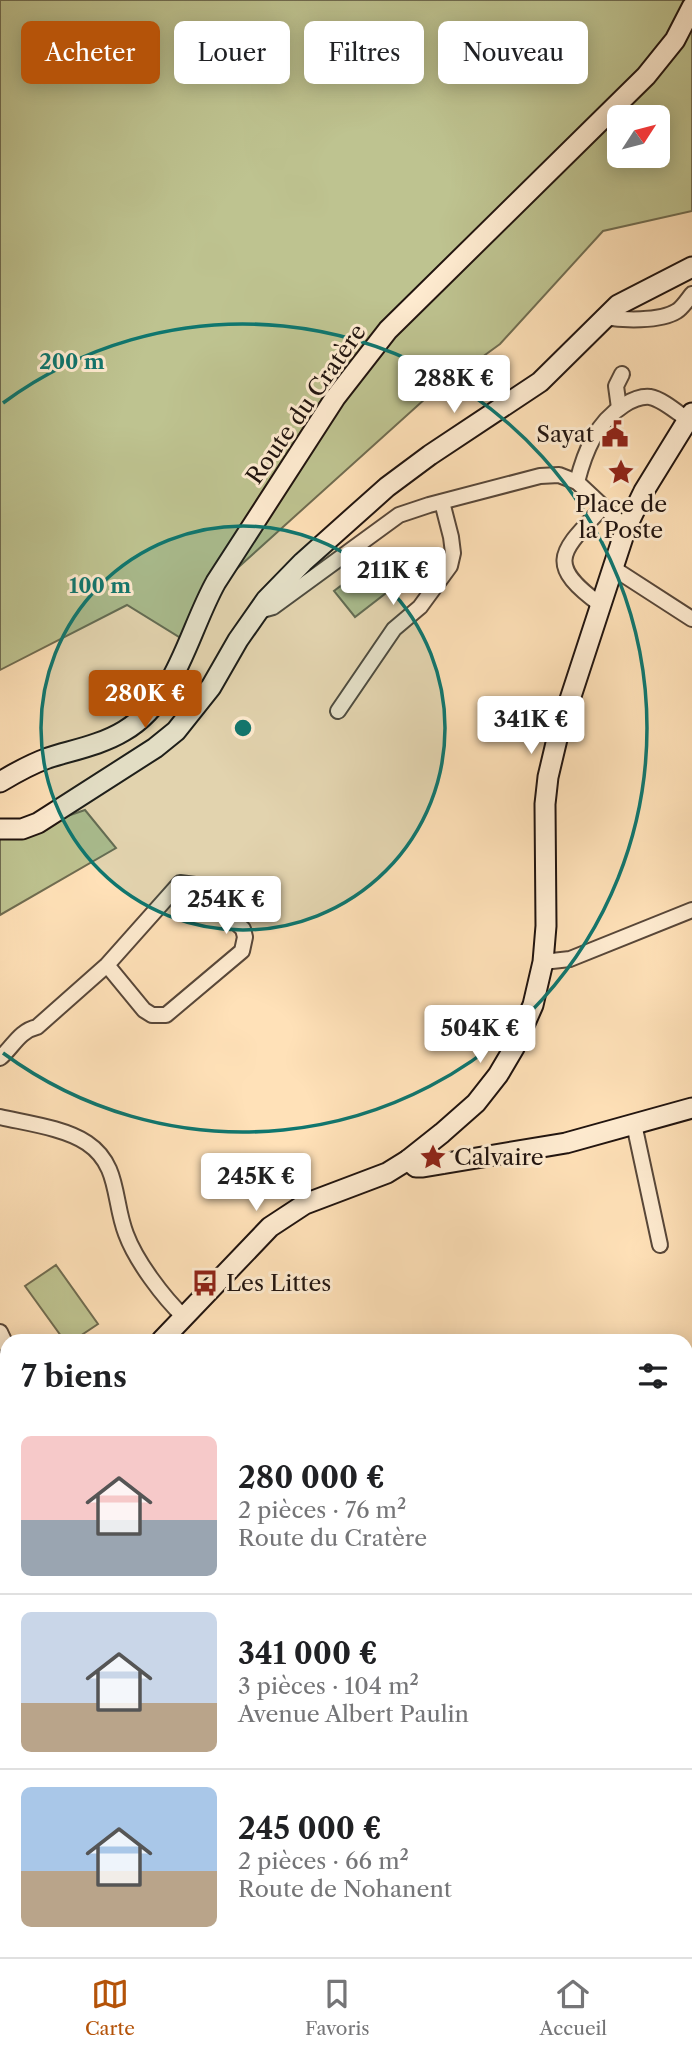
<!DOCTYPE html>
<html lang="fr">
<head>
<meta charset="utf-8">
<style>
	:root { --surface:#fff; --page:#f2f2f2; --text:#202124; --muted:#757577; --line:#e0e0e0; --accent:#b45309 }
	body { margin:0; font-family:"Libre Caslon Text",serif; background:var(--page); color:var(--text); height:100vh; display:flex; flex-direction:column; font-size:26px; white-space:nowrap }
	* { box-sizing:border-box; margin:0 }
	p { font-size:23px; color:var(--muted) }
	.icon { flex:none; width:38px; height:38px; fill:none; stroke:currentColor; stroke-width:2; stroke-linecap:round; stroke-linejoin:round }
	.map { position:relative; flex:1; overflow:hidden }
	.drawer { position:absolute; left:0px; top:1334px; width:693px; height:625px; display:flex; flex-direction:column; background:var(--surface); border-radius:21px 21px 0 0; box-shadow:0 4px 18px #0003 }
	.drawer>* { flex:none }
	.hud { position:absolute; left:21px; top:21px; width:651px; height:63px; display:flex; gap:14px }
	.needle { width:46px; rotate:54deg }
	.tools { position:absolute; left:607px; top:105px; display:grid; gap:14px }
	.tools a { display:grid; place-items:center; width:63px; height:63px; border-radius:10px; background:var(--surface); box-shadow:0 4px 18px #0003; font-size:35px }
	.price { position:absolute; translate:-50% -60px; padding:0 16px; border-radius:7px; background:#fff; color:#222; font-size:23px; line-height:46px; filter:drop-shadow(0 2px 4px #0008) }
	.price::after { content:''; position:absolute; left:50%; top:42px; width:21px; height:16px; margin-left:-10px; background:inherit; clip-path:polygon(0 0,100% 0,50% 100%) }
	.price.on { background:var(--accent); color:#fff }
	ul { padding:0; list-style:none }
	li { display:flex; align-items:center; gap:21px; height:175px; padding:0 21px }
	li+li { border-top:2px solid var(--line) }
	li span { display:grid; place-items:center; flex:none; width:196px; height:140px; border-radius:10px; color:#555 }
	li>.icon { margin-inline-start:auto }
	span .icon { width:84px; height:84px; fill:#fffc; stroke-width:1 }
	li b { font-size:30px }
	h2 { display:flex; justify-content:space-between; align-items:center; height:84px; padding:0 21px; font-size:30px }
	.pill { padding:0 24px; border-radius:10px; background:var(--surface); box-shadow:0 4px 18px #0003; font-size:24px; line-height:63px }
	.pill.on { background:var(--accent); color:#fff }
	.dock { display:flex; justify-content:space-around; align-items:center; height:98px; border-top:2px solid var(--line); background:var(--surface); font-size:19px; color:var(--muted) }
	.dock a { display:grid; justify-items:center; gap:4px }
	.dock .on { color:var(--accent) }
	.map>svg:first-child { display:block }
	.green { fill:#bec390; stroke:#706c50; stroke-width:2; fill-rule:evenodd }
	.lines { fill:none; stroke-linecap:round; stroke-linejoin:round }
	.stream { stroke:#6e7a6b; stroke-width:4.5 }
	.street-casing { stroke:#584739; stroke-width:18 }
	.secondary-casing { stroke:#21140f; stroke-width:23 }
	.street { stroke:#ffecd1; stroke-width:14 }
	.secondary { stroke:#ffecd1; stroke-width:19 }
	.ring { fill:none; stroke:#0f766e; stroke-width:3.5 }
	.labels { text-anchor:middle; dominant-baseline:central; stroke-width:6; stroke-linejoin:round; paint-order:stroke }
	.street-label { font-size:23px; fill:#21140f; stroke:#ffecd1 }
	.poi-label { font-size:23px; fill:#21140f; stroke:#ffecd1; text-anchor:start }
	.centre { fill:#0f766e; stroke:#ffecd1; stroke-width:3.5 }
	.ring-label { font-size:21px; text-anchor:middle; font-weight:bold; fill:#0f766e; stroke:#ffecd1; stroke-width:6; stroke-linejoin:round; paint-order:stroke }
</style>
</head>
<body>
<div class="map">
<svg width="692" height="1957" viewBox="0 0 692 1957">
	<rect width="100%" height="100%" fill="#ffe1b8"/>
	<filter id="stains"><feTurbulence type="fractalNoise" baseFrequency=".00286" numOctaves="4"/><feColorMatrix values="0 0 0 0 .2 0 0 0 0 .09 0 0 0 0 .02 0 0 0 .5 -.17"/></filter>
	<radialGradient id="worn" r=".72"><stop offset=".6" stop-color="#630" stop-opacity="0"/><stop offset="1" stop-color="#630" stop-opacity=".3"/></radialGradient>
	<!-- green -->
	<g class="green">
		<path d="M0 0H692V211L603 231 500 344 426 398 212 591 184 640 127 605 0 670ZM620 117H658V156H620Z"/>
		<path d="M388 550 408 576 355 617 334 591Z"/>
		<path d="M85 810 116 848 0 915V839Z"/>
		<path d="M56 1265 98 1324 74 1340H64L25 1286Z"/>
	</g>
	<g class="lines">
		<!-- stream -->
		<g class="stream">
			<path d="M686 1431 692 1427"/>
			<path d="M686 1750V1767"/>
			<path d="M529 1957 534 1951"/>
		</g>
		<!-- street casing -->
		<g class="street-casing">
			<g id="street">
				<path d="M603 317C622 320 660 322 677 311 682 308 688 299 692 294"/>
				<path d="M619 408 616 386 622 374"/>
				<path d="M577 482C585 451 596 423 624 405 632 400 641 396 650 397 662 399 678 413 688 420"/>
				<path d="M613 568 692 619"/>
				<path d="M601 605C543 563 562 551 603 507"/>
				<path d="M259 611 273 607 399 515 429 505 540 476 559 475 577 482 626 528"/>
				<path d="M338 711 394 629 420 607 450 566 453 553 451 537 442 502"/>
				<path d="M543 962 570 959 692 910"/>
				<path d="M0 1058C13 1047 19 1031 37 1027L107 965 180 883 195 885 243 929 245 937 242 951 166 1015H152L144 1010 107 965"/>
				<path d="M0 1117C26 1123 65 1128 87 1143 120 1165 113 1201 126 1234 136 1261 163 1297 184 1317"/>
				<path d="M634 1124 660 1245"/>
				<path d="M0 1332 7 1347"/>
				<path d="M0 1365 7 1364"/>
			</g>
		</g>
		<!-- secondary casing -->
		<g class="secondary-casing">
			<g id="secondary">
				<path d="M0 782C15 773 31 764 48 758 73 750 101 745 124 731 177 700 188 632 216 582L335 398 388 330 646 76 675 40 692 7"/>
				<path d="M0 829H22L38 823 155 748 176 731 211 687 238 640 266 600 303 562 387 487 430 455 540 382 618 305 692 267"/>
				<path d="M408 1160 416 1167H423L566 1143 692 1108"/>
				<path d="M162 1340 270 1227 305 1204 387 1173 408 1160 442 1133 476 1103 498 1075 514 1048 533 1005 543 962 546 926 545 804 548 777 557 739 626 528 644 491 692 413"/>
				<path d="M0 1596 7 1587"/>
			</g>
		</g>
		<!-- street -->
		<use href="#street" class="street"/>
		<!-- secondary -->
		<use href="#secondary" class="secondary"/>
	</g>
	<!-- distance rings -->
	<circle cx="243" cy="728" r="202" fill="#0f766e" fill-opacity=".12"/>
	<g class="ring">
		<circle cx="243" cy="728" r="202"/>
		<path d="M3 403A404 404 0 1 1 3 1053"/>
	</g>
	<!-- icons -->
	<defs>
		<g id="civic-bare" transform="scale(2.1)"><path d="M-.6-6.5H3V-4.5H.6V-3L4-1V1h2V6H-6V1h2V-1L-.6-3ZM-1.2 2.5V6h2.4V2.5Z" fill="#8f2418" stroke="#ffecd1" stroke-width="2.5" paint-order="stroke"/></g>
		<g id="sight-bare" transform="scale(2.1)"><path d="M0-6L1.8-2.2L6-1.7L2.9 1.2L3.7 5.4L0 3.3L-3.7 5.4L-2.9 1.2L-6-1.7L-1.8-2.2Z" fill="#8f2418" stroke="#ffecd1" stroke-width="2.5" paint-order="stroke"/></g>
		<g id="bus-bare" transform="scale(2.1)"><path d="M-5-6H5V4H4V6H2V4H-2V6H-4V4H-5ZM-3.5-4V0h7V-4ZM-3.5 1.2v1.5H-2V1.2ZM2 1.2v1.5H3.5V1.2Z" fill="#8f2418" stroke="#ffecd1" stroke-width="2.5" paint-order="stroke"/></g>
	</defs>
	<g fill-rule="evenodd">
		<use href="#civic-bare" x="615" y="434"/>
		<use href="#sight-bare" x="621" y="472"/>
		<use href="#sight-bare" x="433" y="1157"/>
		<use href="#bus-bare" x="205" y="1283"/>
	</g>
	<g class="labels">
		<!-- street labels -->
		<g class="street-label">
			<text transform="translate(306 404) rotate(-55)">Route du Cratère</text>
		</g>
		<!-- poi labels -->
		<g class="poi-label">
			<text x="594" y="434" text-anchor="end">Sayat</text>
			<text x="621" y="504" text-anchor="middle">Place de<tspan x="621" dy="26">la Poste</tspan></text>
			<text x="454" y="1157">Calvaire</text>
			<text x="226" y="1283">Les Littes</text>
		</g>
	</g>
	<circle cx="243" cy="728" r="10" class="centre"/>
	<g class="ring-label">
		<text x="72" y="369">200 m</text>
		<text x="100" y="593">100 m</text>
	</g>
	<rect width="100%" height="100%" filter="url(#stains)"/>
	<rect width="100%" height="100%" fill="url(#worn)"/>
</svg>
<div class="tools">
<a><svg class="needle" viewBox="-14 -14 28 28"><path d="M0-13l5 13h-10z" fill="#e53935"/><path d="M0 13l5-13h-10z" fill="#757577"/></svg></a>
</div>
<b class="price" style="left:454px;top:415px">288K €</b>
<b class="price" style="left:393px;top:607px">211K €</b>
<b class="price on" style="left:145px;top:730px">280K €</b>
<b class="price" style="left:531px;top:756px">341K €</b>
<b class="price" style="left:226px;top:936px">254K €</b>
<b class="price" style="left:480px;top:1065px">504K €</b>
<b class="price" style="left:256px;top:1213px">245K €</b>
<div class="hud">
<a class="pill on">Acheter</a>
<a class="pill">Louer</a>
<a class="pill">Filtres</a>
<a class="pill">Nouveau</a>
</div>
<section class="drawer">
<h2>7 biens<svg class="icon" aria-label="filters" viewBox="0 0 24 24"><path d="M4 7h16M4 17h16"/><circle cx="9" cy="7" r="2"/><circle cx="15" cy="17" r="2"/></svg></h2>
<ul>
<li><span style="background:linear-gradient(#f6c9c9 60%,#9aa5b1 0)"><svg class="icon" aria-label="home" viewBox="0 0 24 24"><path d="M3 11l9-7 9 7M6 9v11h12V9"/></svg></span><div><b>280 000 €</b><p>2 pièces · 76 m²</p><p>Route du Cratère</p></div></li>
<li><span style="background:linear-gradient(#c9d6e8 65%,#b9a48a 0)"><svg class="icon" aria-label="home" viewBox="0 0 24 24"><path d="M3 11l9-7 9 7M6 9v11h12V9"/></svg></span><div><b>341 000 €</b><p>3 pièces · 104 m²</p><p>Avenue Albert Paulin</p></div></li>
<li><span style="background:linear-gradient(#a9c7e8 60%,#b9a48a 0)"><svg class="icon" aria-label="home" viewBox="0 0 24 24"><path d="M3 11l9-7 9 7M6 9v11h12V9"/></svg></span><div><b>245 000 €</b><p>2 pièces · 66 m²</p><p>Route de Nohanent</p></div></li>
</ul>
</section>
</div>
<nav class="dock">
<a class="on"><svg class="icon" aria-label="map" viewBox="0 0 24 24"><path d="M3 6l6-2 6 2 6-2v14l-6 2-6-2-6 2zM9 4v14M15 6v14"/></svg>Carte</a>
<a><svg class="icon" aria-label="saved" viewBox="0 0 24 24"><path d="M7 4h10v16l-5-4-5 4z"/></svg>Favoris</a>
<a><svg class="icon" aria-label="home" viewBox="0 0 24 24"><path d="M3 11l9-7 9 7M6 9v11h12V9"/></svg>Accueil</a>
</nav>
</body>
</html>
